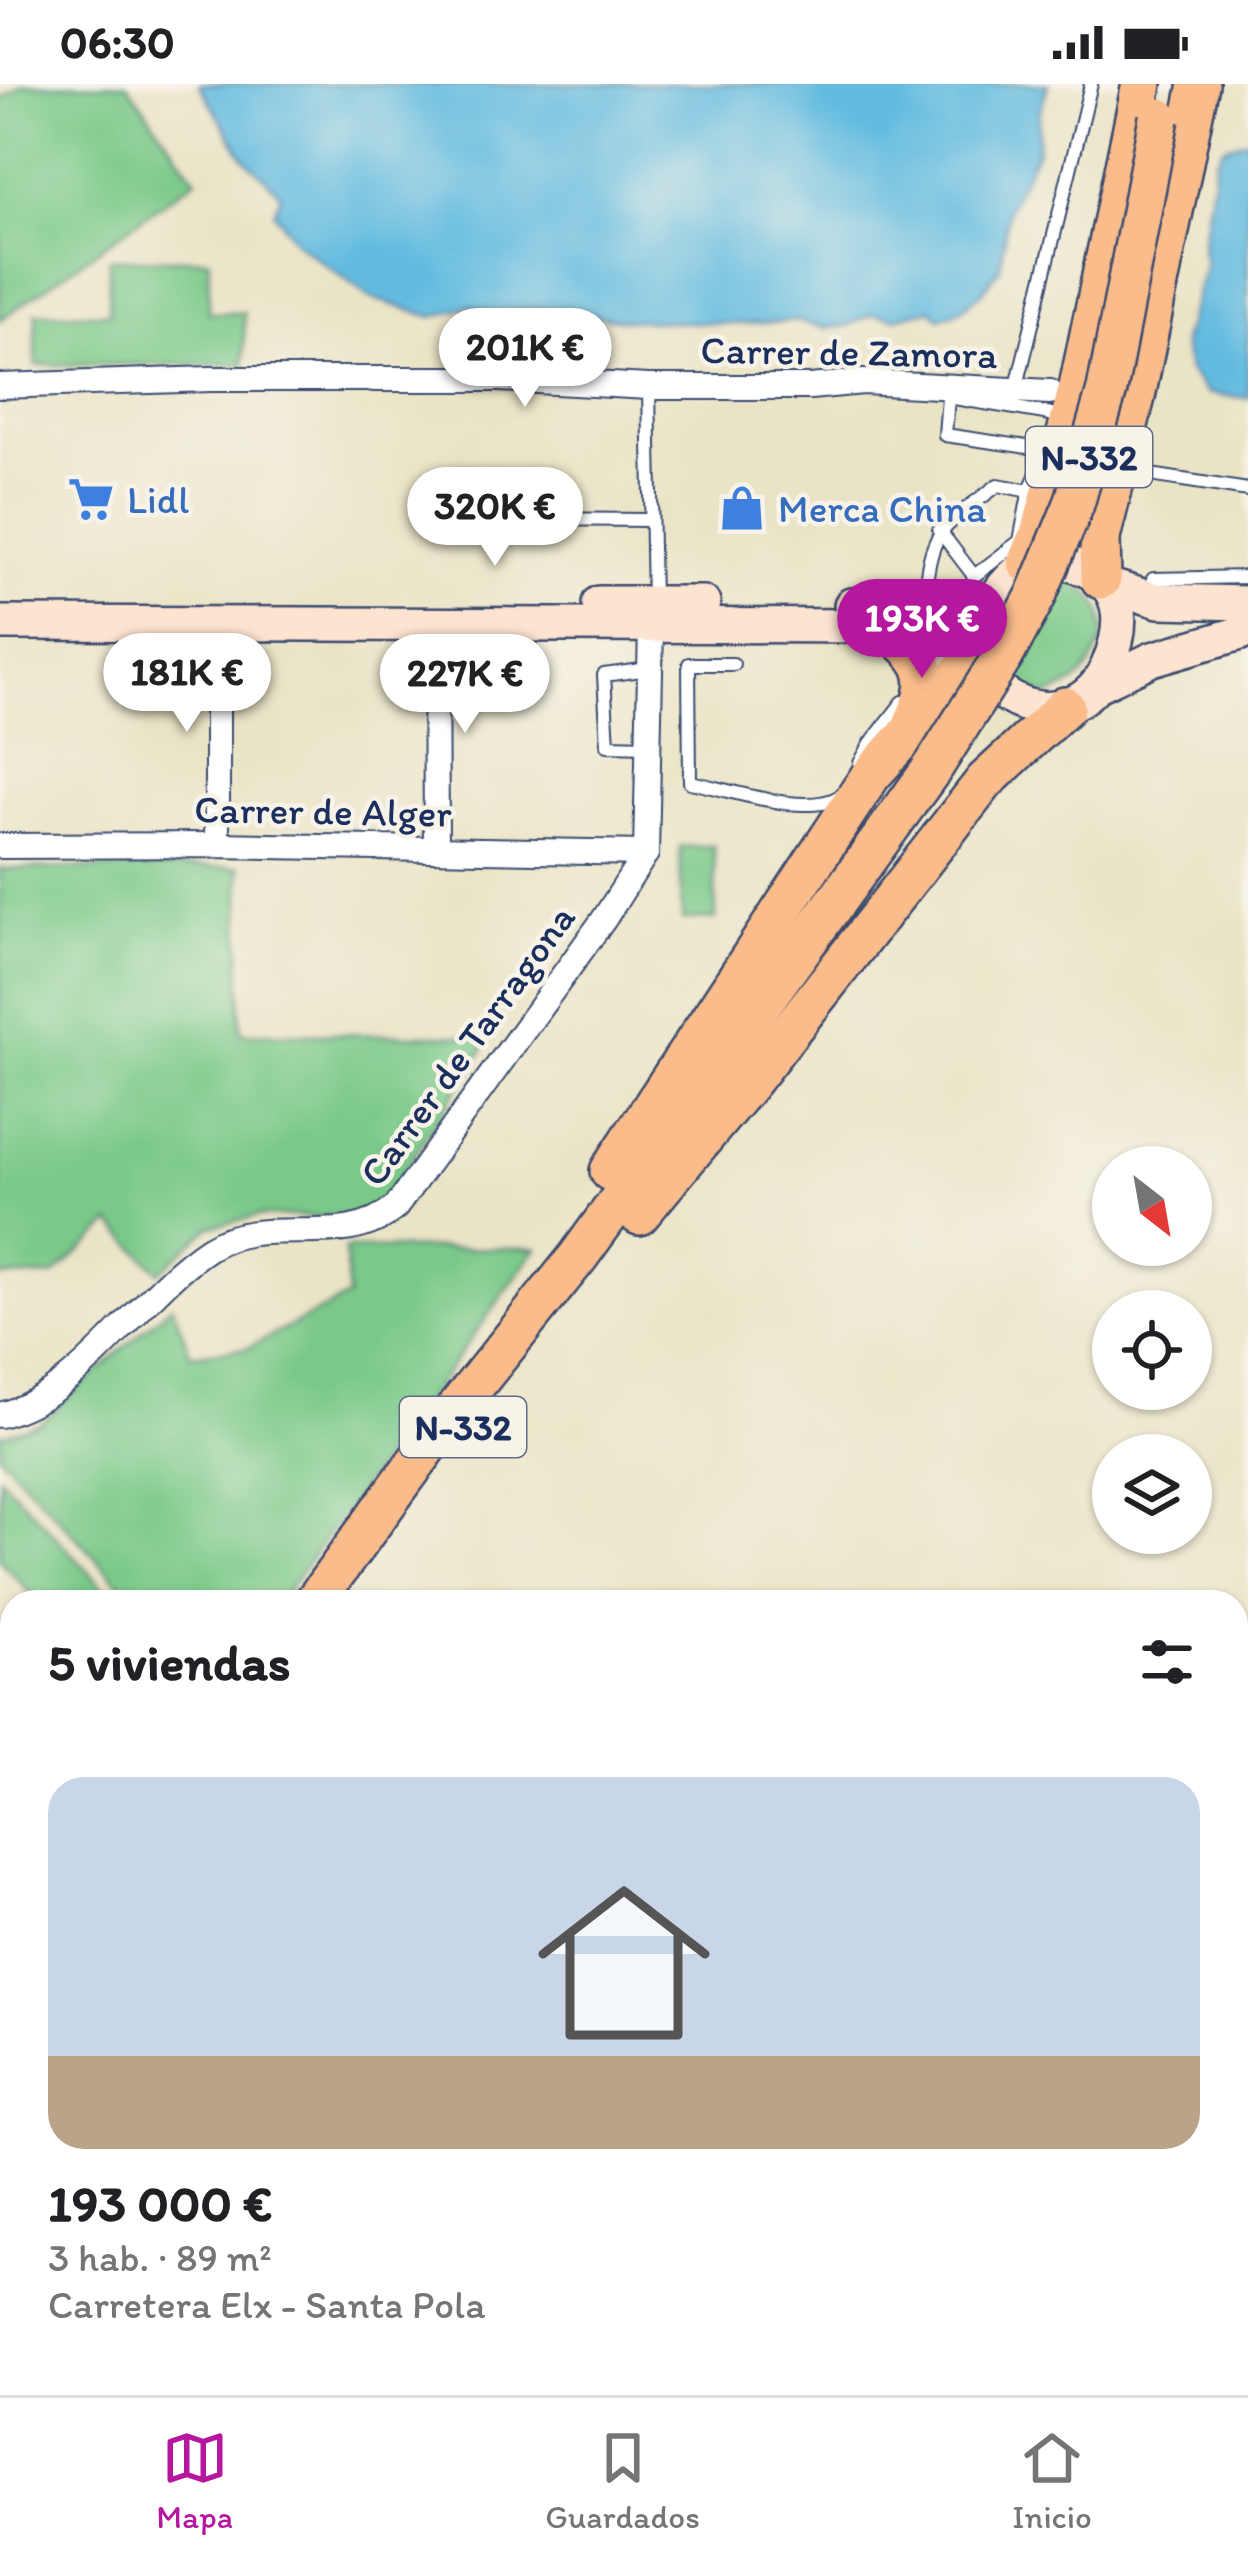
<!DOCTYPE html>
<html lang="es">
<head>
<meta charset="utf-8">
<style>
	:root { --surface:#fff; --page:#f6f6f6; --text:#202124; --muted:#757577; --line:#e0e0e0; --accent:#b5179e }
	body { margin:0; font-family:Itim,sans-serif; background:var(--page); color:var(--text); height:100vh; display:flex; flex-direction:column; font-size:45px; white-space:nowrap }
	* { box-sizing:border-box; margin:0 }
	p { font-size:39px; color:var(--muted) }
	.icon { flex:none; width:66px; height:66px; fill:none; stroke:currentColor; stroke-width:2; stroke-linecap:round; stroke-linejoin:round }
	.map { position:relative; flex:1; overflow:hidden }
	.panel { position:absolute; left:0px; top:1506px; width:1248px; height:807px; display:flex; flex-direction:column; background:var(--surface); border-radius:36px 36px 0 0; box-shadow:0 3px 9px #0004 }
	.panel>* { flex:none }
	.needle { width:78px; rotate:149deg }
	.tools { position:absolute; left:1092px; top:1062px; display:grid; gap:24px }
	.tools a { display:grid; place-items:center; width:120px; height:120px; border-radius:50%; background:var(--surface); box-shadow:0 3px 9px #0004; font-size:60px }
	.price { position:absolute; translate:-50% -102px; padding:0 27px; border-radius:42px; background:#fff; color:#222; font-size:39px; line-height:78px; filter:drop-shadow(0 3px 6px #0008) }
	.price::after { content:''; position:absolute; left:50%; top:72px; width:36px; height:27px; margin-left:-18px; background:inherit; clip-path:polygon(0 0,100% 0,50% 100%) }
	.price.current { background:var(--accent); color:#fff }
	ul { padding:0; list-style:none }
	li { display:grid; align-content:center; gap:24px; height:636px; padding:0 48px }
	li+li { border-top:3px solid var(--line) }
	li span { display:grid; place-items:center; height:372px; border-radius:36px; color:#555 }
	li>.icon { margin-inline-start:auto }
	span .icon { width:216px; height:216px; fill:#fffc; stroke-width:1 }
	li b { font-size:51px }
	h2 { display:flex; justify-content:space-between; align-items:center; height:144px; padding:0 48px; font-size:51px }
	.status { display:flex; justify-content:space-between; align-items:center; height:84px; padding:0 60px; background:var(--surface); direction:ltr }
	.status svg { height:33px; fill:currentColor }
	.tabs { display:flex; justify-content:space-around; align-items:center; height:168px; border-top:3px solid var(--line); background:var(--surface); font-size:33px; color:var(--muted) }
	.tabs a { display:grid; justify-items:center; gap:6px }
	.tabs .current { color:var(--accent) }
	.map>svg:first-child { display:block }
	.green { fill:#7ac989; stroke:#4a7c74; stroke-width:3 }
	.water { fill:#63bce0; stroke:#3f769f; stroke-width:3 }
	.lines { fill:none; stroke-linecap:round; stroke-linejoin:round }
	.service-casing { stroke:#3a4a6e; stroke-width:16 }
	.minor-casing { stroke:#3a4a6e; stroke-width:28 }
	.secondary-casing { stroke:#3a4a6e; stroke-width:38 }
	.trunk-casing { stroke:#3a4a6e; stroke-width:44 }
	.service { stroke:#fff; stroke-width:12 }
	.minor { stroke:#fff; stroke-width:24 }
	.secondary { stroke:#fde4d1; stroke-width:33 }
	.trunk { stroke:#fabc8b; stroke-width:39 }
	.trunk-bridge-casing { stroke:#3a4a6e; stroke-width:44; stroke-linecap:butt }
	.trunk-bridge { stroke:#fabc8b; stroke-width:39 }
	.labels { text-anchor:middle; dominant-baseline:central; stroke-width:9; stroke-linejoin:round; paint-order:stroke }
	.shield { fill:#f7f3e8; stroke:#5d6a87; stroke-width:3 }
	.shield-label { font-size:36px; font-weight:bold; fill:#1b2f5e }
	.street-label { font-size:39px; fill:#1b2f5e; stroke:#f7f3e8 }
	.shop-label { font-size:39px; fill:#366cbe; stroke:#f7f3e8; text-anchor:start }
</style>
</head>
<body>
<div class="status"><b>06:30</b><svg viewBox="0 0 49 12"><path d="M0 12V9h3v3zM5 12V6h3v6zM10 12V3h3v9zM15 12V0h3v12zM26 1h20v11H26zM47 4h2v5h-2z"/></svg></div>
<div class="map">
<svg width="1248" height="2311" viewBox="0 0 1248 2311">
	<rect width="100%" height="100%" fill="#f7f3e8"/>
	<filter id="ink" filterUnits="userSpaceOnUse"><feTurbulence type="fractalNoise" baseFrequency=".00833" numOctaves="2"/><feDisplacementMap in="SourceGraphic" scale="24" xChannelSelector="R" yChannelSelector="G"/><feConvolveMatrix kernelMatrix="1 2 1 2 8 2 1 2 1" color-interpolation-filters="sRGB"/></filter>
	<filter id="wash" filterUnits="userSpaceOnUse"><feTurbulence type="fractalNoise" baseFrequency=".004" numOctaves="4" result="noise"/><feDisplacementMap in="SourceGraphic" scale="48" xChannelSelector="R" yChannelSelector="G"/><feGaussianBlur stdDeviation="2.7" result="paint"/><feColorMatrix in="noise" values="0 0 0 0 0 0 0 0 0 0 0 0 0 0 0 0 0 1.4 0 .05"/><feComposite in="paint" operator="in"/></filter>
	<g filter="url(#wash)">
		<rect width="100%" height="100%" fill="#eae4c6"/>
		<!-- green -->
		<g class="green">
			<path d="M23 0H127L196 95 0 236V17Z"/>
			<path d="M109 175H209V229H244V280L36 281V229H109Z"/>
			<path d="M1062 495C1112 511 1115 555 1081 593 1073 602 1059 607 1048 612L1016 601 995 561Z"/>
			<path d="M714 762 716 835 682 836 680 763Z"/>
			<path d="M240 783 241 949 492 952 389 1110 370 1128 327 1133 260 1132 211 1142 159 1188 112 1139 53 1192 0 1193V785Z"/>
			<path d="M537 1164 279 1518H137L0 1371V1351L40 1339 172 1221 191 1271 247 1264 348 1213 345 1165Z"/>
			<path d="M0 1393 117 1518H38L0 1476Z"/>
		</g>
		<!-- water -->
		<g class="water">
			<path d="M199 0H1048L1039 30 1037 66 1008 124 1000 184 982 209 960 226 940 234 931 225 895 234 874 230 846 242 825 244 797 237 745 240 626 236 531 225 502 234 471 222 433 233 371 214 298 160 274 128 281 110 244 73Z"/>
			<path d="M1248 55V314L1207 309 1188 286 1182 258 1205 181 1202 162 1216 75 1224 63Z"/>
		</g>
	</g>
	<g filter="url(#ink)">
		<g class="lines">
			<!-- service casing -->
			<g class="service-casing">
				<g id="service">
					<path d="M649 304 653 517"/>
					<path d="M1016 306 1091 0"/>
					<path d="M1048 366 945 351 948 313 1051 330 1057 335 1055 343"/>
					<path d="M1124 387 1248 406"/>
					<path d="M524 435 650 436"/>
					<path d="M939 446 974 492 1020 457 1030 405 1042 379"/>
					<path d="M1153 495 1248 493"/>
					<path d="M925 514C929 443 945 442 998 401L1036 408"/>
					<path d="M733 580H689L690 698C727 705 809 734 840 712"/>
					<path d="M648 662 608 661 604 591 649 585"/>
					<path d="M860 679 871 659 903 618"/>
					<path d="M0 2278 12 2293"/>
					<path d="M19 2301 27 2311"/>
					<path d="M144 2301V2311"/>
				</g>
			</g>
			<!-- minor casing -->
			<g class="minor-casing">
				<g id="minor">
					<path d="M0 302 211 295H499L649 303H810L863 298 1050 308"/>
					<path d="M435 539 436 765"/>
					<path d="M217 540V761"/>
					<path d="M0 762 217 761 646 769"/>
					<path d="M646 769 651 542"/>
					<path d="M0 1331C84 1310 138 1210 209 1164 267 1128 344 1169 396 1123L604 835 646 769"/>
				</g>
			</g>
			<!-- secondary casing -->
			<g class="secondary-casing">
				<g id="secondary">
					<path d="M1048 476C1112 483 1133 520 1109 579 1071 675 927 602 997 511 1012 491 1023 480 1048 476Z"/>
					<path d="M1110 502 1159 517 1248 519"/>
					<path d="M599 519H703"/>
					<path d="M851 521 993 516"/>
					<path d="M0 539 885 542 985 590"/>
					<path d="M1100 600 1152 575 1248 547"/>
					<path d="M0 1747 12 1750"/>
					<path d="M0 1788 12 1796"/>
				</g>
			</g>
			<!-- trunk casing -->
			<g class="trunk-casing">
				<g id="trunk">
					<path d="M1028 479 1042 446 1079 303 1142 0"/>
					<path d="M1101 495 1100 454 1135 313 1199 0"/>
					<path d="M885 542C922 574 939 589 914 638"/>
					<path d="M610 1087 871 691 948 606 975 569"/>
					<path d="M639 1131 749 999 985 697 1065 623"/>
					<path d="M314 1518 450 1332 578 1173 934 682"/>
					<path d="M101 2301 102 2311"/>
				</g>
			</g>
			<!-- service -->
			<use href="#service" class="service"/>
			<!-- minor -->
			<use href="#minor" class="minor"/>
			<!-- secondary -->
			<use href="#secondary" class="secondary"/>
			<!-- trunk -->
			<use href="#trunk" class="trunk"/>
			<!-- trunk-bridge casing -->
			<g class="trunk-bridge-casing">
				<path id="trunk-bridge" d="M934 682 1004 571 1036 512 1074 420 1107 306 1159 34"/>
			</g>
			<!-- trunk-bridge -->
			<use href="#trunk-bridge" class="trunk-bridge"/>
		</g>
	</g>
	<!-- icons -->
	<defs>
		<g id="supermarket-bare" transform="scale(3.6)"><path d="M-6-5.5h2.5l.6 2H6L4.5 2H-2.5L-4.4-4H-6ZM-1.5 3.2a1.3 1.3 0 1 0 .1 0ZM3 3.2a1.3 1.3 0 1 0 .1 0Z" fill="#3f7fe0" stroke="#f7f3e8" stroke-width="2.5" paint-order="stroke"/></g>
		<g id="shop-bare" transform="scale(3.6)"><path d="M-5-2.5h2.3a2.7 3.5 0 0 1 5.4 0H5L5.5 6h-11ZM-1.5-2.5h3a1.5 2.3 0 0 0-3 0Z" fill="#3f7fe0" stroke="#f7f3e8" stroke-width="2.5" paint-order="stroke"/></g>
	</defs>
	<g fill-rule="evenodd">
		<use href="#supermarket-bare" x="91" y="415"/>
		<use href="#shop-bare" x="742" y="424"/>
	</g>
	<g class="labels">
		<!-- shield labels -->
		<g class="shield">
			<rect x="1026" y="343" width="126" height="60" rx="9"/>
			<rect x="400" y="1313" width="126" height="60" rx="9"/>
		</g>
		<g class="shield-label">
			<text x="1089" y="373">N-332</text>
			<text x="463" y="1343">N-332</text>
		</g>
		<!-- street labels -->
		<g class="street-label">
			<text transform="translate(849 268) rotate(1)">Carrer de Zamora</text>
			<text transform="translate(323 727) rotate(1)">Carrer de Alger</text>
			<text transform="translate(467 961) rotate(-54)">Carrer de Tarragona</text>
		</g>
		<!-- shop labels -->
		<g class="shop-label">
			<text x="127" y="415">Lidl</text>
			<text x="778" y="424">Merca China</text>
		</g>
	</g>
</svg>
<div class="tools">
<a><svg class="needle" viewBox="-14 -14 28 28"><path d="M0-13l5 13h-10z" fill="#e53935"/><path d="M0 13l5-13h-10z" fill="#757577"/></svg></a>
<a><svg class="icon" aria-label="locate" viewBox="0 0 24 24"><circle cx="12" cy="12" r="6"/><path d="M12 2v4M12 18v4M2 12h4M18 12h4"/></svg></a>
<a><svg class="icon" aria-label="layers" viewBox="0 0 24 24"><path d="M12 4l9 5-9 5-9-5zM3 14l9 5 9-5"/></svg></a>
</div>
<b class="price" style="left:525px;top:326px">201K €</b>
<b class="price" style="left:495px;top:485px">320K €</b>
<b class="price current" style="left:922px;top:597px">193K €</b>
<b class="price" style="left:187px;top:651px">181K €</b>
<b class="price" style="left:465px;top:652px">227K €</b>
<section class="panel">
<h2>5 viviendas<svg class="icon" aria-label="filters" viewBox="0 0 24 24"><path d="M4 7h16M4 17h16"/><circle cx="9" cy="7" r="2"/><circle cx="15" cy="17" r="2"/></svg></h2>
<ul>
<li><span style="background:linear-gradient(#c9d6e8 75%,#b9a48a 0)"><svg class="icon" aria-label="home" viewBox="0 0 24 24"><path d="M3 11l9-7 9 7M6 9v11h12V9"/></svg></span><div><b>193 000 €</b><p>3 hab. · 89 m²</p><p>Carretera Elx - Santa Pola</p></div></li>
</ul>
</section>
</div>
<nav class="tabs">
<a class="current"><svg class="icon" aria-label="map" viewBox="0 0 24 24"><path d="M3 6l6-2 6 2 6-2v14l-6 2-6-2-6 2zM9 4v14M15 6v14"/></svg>Mapa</a>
<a><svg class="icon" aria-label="saved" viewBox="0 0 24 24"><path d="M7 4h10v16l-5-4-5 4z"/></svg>Guardados</a>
<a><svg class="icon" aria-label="home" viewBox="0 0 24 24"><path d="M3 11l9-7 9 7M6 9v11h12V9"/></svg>Inicio</a>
</nav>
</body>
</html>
